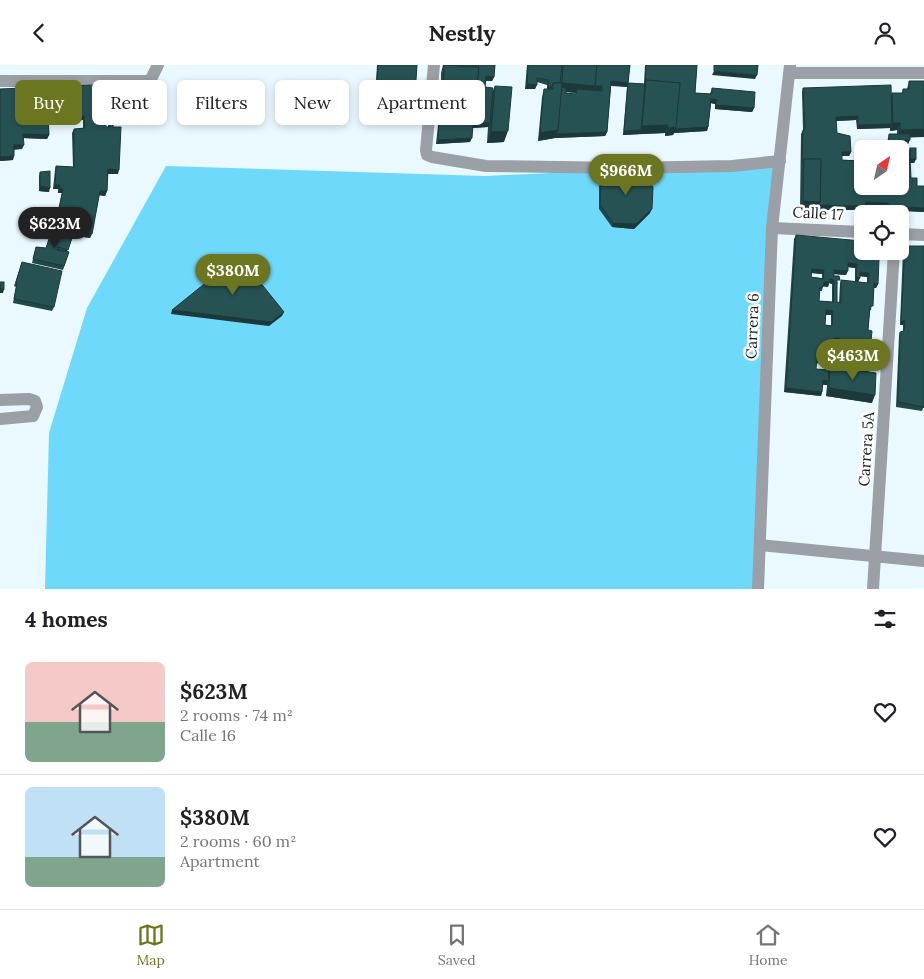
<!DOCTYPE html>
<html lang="en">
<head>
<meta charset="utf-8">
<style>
	:root { --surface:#fff; --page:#f2f2f2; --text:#202124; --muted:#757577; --line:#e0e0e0; --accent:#6c7621 }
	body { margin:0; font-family:Lora,serif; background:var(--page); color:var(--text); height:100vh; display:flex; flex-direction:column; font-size:19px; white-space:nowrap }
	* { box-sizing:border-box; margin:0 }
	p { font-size:16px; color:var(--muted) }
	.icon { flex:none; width:28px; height:28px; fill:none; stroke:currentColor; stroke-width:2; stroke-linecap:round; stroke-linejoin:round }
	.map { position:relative; height:524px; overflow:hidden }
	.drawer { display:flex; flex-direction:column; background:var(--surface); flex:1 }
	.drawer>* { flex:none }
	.top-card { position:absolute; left:15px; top:15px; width:500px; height:45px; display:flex; gap:10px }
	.needle { width:32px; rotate:34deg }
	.buttons { position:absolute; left:854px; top:75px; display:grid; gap:10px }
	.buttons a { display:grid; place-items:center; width:55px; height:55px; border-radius:8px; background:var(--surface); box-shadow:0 2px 8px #0003; font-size:25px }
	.price { position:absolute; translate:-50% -42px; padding:0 11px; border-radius:18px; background:var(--accent); color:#fff; font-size:16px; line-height:32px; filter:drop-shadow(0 1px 2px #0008) }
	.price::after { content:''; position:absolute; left:50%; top:30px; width:15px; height:11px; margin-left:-8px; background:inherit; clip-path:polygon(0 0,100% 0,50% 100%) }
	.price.current { background:#222; color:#fff }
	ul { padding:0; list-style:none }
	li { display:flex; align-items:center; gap:15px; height:125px; padding:0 25px }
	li+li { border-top:1px solid var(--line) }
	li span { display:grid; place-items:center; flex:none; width:140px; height:100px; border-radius:8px; color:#555 }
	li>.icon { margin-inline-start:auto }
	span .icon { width:60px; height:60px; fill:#fffc; stroke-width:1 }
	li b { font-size:21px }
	h2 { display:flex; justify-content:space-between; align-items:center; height:60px; padding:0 25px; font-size:21px }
	.chip { padding:0 18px; border-radius:8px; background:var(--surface); box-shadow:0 2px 8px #0003; font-size:18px; line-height:45px }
	.chip.current { background:var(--accent); color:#fff }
	header { display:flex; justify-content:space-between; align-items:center; height:65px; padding:0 25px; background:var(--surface); font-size:22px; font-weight:800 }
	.dock { display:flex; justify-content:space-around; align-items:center; height:70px; border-top:1px solid var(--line); background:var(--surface); font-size:14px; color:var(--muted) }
	.dock a { display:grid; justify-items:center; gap:2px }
	.dock .current { color:var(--accent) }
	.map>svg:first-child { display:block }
	.green { fill:#6fd9fc }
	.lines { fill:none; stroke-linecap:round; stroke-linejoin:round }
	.minor { stroke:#9aa0a5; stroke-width:12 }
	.wall { fill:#224748; fill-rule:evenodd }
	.shaded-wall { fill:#1b393b }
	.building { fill:#275254; stroke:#1b393b; fill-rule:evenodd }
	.labels { text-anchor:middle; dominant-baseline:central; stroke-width:5; stroke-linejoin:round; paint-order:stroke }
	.street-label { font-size:15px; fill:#151b1e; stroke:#fff }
</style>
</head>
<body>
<header><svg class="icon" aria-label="back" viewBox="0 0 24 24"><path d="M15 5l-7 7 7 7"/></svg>Nestly<svg class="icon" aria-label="person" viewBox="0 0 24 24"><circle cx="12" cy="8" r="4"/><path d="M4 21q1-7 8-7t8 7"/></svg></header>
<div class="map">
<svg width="924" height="524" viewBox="0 0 924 524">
	<rect width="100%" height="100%" fill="#eaf9ff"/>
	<!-- green -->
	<path class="green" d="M779 97 757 524H45L49 368 87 243 166 101 485 111Z"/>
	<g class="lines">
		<!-- minor -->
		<g class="minor">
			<path d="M434 0 426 85 427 90 432 92 486 101 625 103 732 101 780 96"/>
			<path d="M790 8H924"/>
			<path d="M0 16H150L158 0"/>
			<path d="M772 163 862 167"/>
			<path d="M900 169 924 170"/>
			<path d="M0 335 29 334 35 336 37 342 33 351 0 354"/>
			<path d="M760 480 924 496"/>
			<path d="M758 524 772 163 790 0"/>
			<path d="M873 524 894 186"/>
		</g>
	</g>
	<!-- wall -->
	<g class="wall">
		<path d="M377 0H417L413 49 374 47Z"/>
		<path d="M443 0H495L494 12 492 16H486L485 22 492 28 495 21 504 77 487 78 488 62 472 63 470 77 436 79 438 60 439 56H443V50L439 49 441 24V8Z"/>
		<path d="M527 0H630L628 18 644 19 645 0H697L695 28 710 29 712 23 754 43 752 47 715 44V39L711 38 708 62 707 66 674 68 673 70 665 71V68L623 70 627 22 611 21 607 67 605 71 555 73 538 76 542 32 544 24H547V20L537 17 535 24H525ZM566 27 576 28 575 29 566 28Z"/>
		<path d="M909 16H924V72H910L908 79 887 80 888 73 889 69H897V65L890 66V63L857 64 856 55 836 56 837 68 851 87 849 91H842V95H856L858 91 862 121 909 93 908 87 910 83 916 94 914 98H910L911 113 917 121H924V147L886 145 887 142H865L864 145 800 144 801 69 803 65 802 27 803 23 891 31 892 28H902L903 24H907Z"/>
		<path d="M0 24 127 57 113 58 118 109H108L107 126 105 131 99 130 90 173 73 170 67 186 69 187 63 205 32 198 36 182 46 183 58 166 61 147H58L62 128H58V124H53L55 105 56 101 73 102 72 68 74 64 83 63V55L72 56V49H55L54 52H48L49 70 47 74 23 73 22 84H14L13 95 0 96ZM105 59H108V62H106Z"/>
		<path d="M40 107 49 127 39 126V111Z"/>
		<path d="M601 117 650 148 634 164 612 162 599 144V121Z"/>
		<path d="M796 170 876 193 878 219 876 223H874L871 245H870L868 265V306L872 338 826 331 827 320H822V327L821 331 784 327 794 174ZM848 202 855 203V216L858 217 860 211 867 212V218L841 215 840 219 839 238 837 237V219H838L834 211V209L846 210ZM812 208 822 209V213L811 212ZM829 218 832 219V237L819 236 820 226H822L823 221 828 222ZM826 250H831V261L825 260ZM835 277 844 279 843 284 834 282ZM830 290 834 291 833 301H830L829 305 816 304V298L828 299Z"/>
		<path d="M905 181H924V343H923L922 346 896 342 899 271 900 267H903V260H900L903 185Z"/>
		<path d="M22 197 54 242 52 246 13 238 16 222 14 221Z"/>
	</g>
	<!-- shaded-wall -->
	<g class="shaded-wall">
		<path d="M714 6 757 10 755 14 712 10Z"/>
		<path d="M486 11 494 12 492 16 484 15Z"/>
		<path d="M444 16 477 19 474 27 442 20 441 24Z"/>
		<path d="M611 16 628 18 627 22 610 20Z"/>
		<path d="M562 18 602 21 601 25 577 24 576 28 560 26Z"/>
		<path d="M527 19 537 20 535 24H525Z"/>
		<path d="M548 21 552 22 550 26 547 25Z"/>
		<path d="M711 34 717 35 715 39 710 38Z"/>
		<path d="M716 40 754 43 752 47 715 44Z"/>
		<path d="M442 41 446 42 443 50 439 49Z"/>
		<path d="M375 43 414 45 413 49 374 47Z"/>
		<path d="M56 45H73L72 49H55L54 52H47L48 48Z"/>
		<path d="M73 51H84L83 55 72 56Z"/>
		<path d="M858 51 856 55 835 56 836 52Z"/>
		<path d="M445 52 474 55 471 63 442 60Z"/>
		<path d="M129 53 127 57 111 58 113 54Z"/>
		<path d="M490 58 488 62 471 63 473 59Z"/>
		<path d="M893 58H900L897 65 890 66Z"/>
		<path d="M892 59 890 63 857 64 858 60Z"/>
		<path d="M668 60 665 68 640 69 642 61Z"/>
		<path d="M708 62 707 66 674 68 673 70 665 71 668 63Z"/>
		<path d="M924 64V72L897 73 900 65Z"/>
		<path d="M558 65 555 73 538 76 540 68Z"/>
		<path d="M641 65 640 69 623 70 624 66Z"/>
		<path d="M508 66 504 77 487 78 491 67Z"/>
		<path d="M607 67 605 71 555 73 556 69Z"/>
		<path d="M23 69 49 70 47 74 22 73Z"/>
		<path d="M472 73 470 77 436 79 438 75Z"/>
		<path d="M910 75 908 79 887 80 889 76Z"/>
		<path d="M14 80H24L22 84 13 85Z"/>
		<path d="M842 87H851L849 91H841Z"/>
		<path d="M14 91 13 95 0 96V92Z"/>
		<path d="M910 94H916L914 98H909Z"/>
		<path d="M108 104 119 105 118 109H107Z"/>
		<path d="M55 120H60L58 124H53Z"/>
		<path d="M40 121 50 123 49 127 39 126Z"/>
		<path d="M59 123 63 124 62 128H58Z"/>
		<path d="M100 126H107L105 131 98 130Z"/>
		<path d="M803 136 820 137 817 145 800 144Z"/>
		<path d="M866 137 888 138 887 142H865L864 145H817L819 140Z"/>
		<path d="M888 141 924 143V147L886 145Z"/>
		<path d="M59 143H63L61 147H58Z"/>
		<path d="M652 144 650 148 634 164 612 162 613 158Z"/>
		<path d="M59 164 92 169 90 173 58 168Z"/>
		<path d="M848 198 857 199 855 203 847 202Z"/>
		<path d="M812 204 824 205 822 209 811 208Z"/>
		<path d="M834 205 848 206 846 210 833 209Z"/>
		<path d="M860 207 869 208 867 212 858 211Z"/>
		<path d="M856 212 860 213 858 217 855 216Z"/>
		<path d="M830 214 834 215 832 219 829 218 828 222 822 221 824 217Z"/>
		<path d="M874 219H878L876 223H873Z"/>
		<path d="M0 224H4L3 228H0Z"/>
		<path d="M172 245 284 247 282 251 269 261 171 249Z"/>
		<path d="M826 245 833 246 831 250H825Z"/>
		<path d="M901 256H905L903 260H900Z"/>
		<path d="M835 273 845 275 844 279 834 277Z"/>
		<path d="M831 278 835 279 833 283 829 282Z"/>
		<path d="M830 286 836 287 834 291 829 290Z"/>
		<path d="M817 294 829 295 828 299 815 298Z"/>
		<path d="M823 315 828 316 827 320H821Z"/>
		<path d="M786 323 822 327 821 331 784 327Z"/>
		<path d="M829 323 875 330 872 338 826 331Z"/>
	</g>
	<!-- building -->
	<g class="building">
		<path d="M378 0H417L414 45 375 43Z"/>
		<path d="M444 0 479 2 477 19 444 16Z"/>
		<path d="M448 0H495L494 12 486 11 485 22 493 23 490 58 473 59 474 55 475 40 467 39 468 35 442 33 441 37 442 20 476 23 477 19 479 2Z"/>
		<path d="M528 0H562L560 18H553L552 22 548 21 549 15 537 13V20L527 19Z"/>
		<path d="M563 0H597L595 21 562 18Z"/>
		<path d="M597 0H630L628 18 645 19 641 65 624 66 628 18 611 16 607 67 556 69 558 65 561 22 566 23V28L576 29 577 24 602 26V21H595Z"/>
		<path d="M646 0H697L695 28 712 29V23L755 27 754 43 716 40 717 35 711 34 708 62 675 64 680 18 646 15 645 19Z"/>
		<path d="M714 0H758L757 10 714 6Z"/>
		<path d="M646 15 680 18 676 62 668 63V60L642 61Z"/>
		<path d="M909 16H924V64L900 65V58H893L892 28H903V24H909Z"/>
		<path d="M140 18 129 53 113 54V62H121L119 105 108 104 107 126H100L92 169 59 164 63 143H59L63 124 59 123 60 120H55L56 101 74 102V64L85 63 84 51H73V45H56V48H48L49 70 23 69 24 80H14V91L0 92V24ZM105 55H110V62H106Z"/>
		<path d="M553 18H562L558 65 540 68 544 24H553Z"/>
		<path d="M891 20 892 59 858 60V51L836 52 837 68 850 71 851 87H842V95L857 96 858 91H862V121H900V92L910 93 911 113H917V121H924V143L888 141V138L866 137 865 141 819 140 820 137 821 94H804L802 98 803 65 805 64 803 23Z"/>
		<path d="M495 21 512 22 508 66 491 67Z"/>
		<path d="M442 33 468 35 467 39 475 40 474 55 445 52 446 42 442 41Z"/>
		<path d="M439 56 473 59 472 73 438 75Z"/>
		<path d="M889 69H910V75L889 76Z"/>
		<rect x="910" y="83" width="6" height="11"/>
		<path d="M804 94H821L820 137 803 136Z"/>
		<path d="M617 102 640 104 653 122 652 144 636 159 613 158 600 140 601 117Z"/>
		<path d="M50 106V123L40 121V107Z"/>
		<path d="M52 165 73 170 68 185 58 182 57 185 69 187 64 201 33 194 36 182 46 183Z"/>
		<path d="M796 170 862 176V186H876V193L879 194 878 219H874L873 241H870L868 265 872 266 868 306 835 301 836 287 830 286 829 295 817 294 816 304 829 305 828 316 823 315 822 327 786 323ZM848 198 857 199 856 212 860 213V207L869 208 868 218 841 215V238L837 237V215H840L839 211H834V205L848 206ZM812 204 824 205 823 214 811 212ZM830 214 834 215 833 237 819 236 820 222H823L824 217H830ZM826 245 833 246 832 261 825 260ZM835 273 845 275V284L830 282 831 278 835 279Z"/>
		<path d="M905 181H924V342L898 337 900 267 904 266 905 256H901Z"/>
		<path d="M239 191 284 247 271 257 172 245Z"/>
		<path d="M22 197 62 206 54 242 14 234 17 218 16 217Z"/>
		<rect x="0" y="217" width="4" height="7"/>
		<path d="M830 301 876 308 875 330 829 323Z"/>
	</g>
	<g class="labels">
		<!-- street labels -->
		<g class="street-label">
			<text transform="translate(818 148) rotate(3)">Calle 17</text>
			<text transform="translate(752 261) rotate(-88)">Carrera 6</text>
			<text transform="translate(866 384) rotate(-86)">Carrera 5A</text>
		</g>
	</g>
</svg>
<div class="buttons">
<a><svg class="needle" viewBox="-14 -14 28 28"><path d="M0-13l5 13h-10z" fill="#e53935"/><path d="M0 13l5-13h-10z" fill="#757577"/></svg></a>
<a><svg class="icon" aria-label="locate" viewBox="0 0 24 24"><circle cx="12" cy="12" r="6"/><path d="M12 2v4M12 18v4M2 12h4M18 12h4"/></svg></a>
</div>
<b class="price" style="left:626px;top:131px">$966M</b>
<b class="price current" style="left:55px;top:184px">$623M</b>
<b class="price" style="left:233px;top:231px">$380M</b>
<b class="price" style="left:853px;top:316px">$463M</b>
<div class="top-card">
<a class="chip current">Buy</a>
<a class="chip">Rent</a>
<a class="chip">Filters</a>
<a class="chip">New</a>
<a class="chip">Apartment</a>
</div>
</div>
<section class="drawer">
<h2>4 homes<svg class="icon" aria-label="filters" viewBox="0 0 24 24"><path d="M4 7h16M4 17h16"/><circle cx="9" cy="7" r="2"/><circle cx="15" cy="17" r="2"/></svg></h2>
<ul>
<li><span style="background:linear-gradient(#f6c9c9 60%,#7fa58c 0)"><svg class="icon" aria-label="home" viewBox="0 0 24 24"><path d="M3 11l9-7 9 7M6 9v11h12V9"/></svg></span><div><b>$623M</b><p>2 rooms · 74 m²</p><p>Calle 16</p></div><svg class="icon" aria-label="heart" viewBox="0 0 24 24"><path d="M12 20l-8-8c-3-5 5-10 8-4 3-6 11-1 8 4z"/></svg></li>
<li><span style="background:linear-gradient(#bfe0f5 70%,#7fa58c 0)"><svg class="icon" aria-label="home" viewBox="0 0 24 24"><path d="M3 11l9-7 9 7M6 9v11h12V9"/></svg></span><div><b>$380M</b><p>2 rooms · 60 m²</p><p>Apartment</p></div><svg class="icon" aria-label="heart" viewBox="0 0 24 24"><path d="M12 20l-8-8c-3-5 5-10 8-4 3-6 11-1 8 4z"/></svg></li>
</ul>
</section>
<nav class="dock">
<a class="current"><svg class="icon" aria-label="map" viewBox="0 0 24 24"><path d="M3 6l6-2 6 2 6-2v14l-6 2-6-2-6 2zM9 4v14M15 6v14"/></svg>Map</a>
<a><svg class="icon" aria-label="saved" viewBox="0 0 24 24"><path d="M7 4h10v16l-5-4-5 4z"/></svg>Saved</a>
<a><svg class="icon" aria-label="home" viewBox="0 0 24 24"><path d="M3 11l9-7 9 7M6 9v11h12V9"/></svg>Home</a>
</nav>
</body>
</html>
